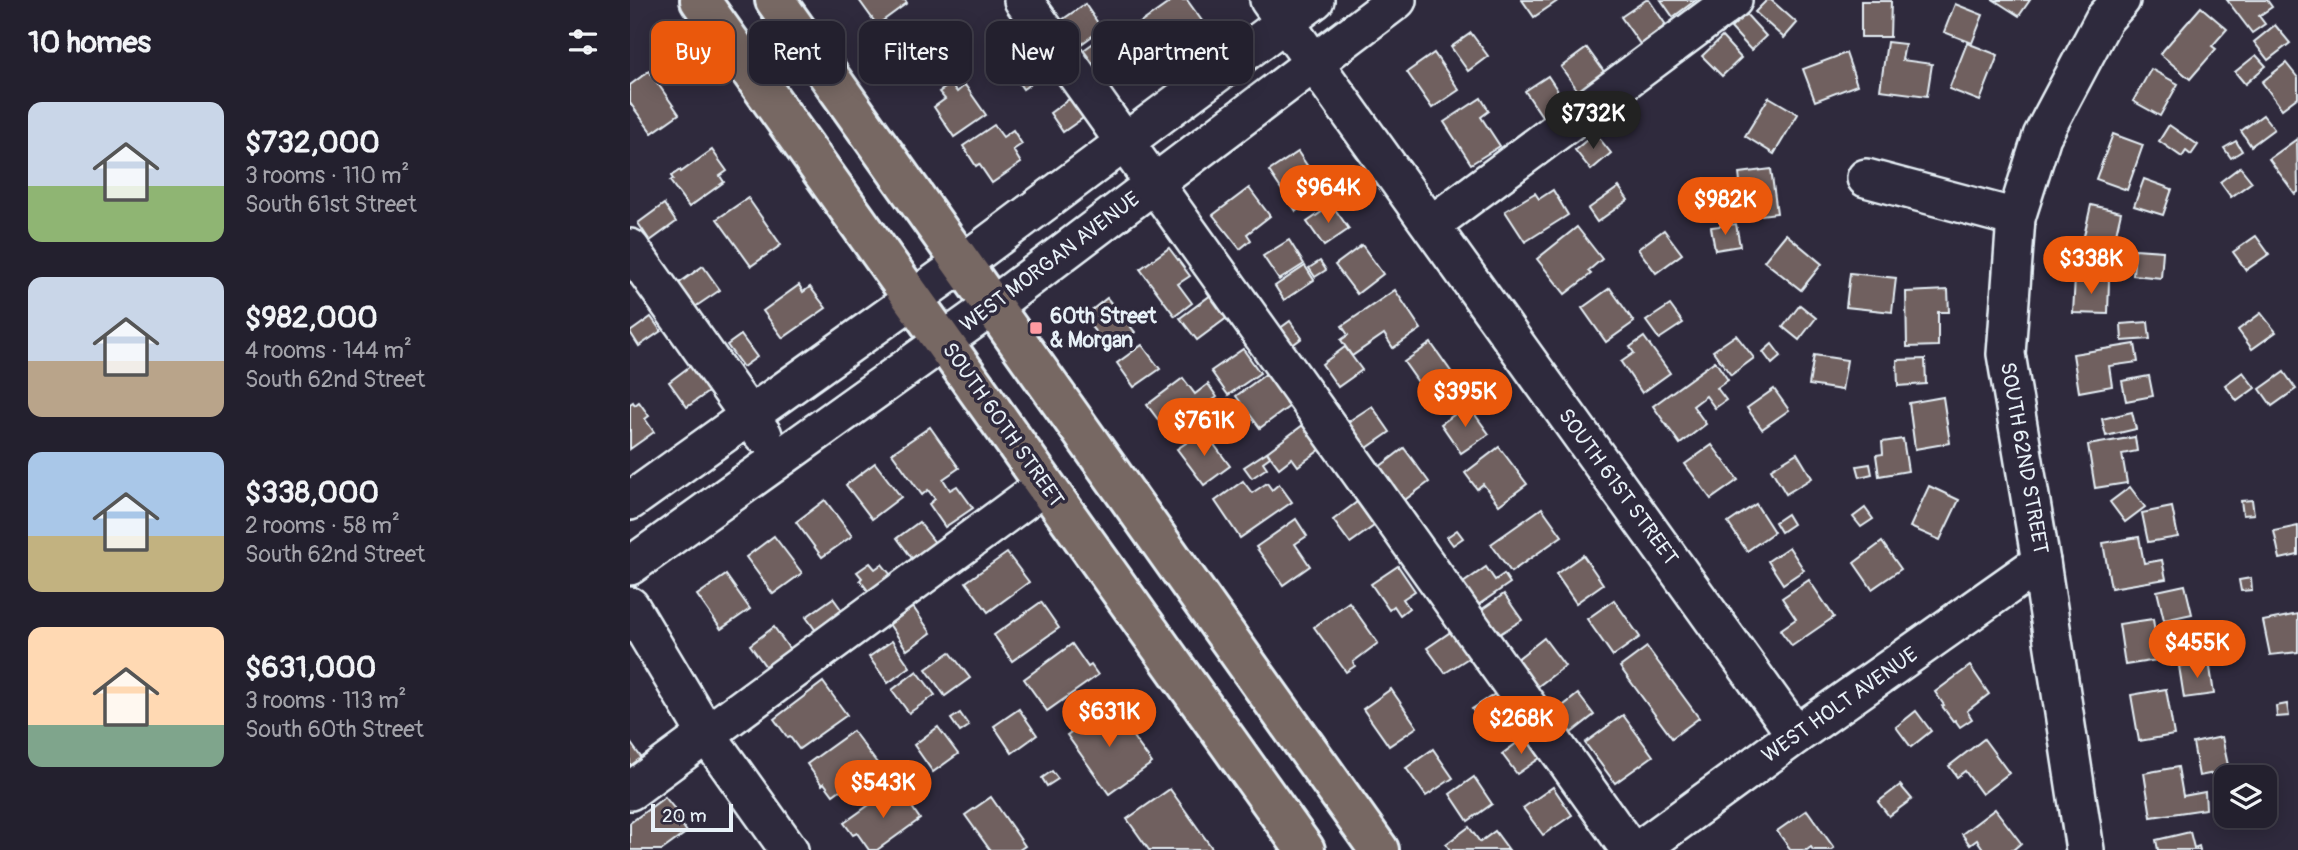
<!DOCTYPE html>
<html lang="en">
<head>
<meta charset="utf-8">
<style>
	:root { --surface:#23202e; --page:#2f2d3a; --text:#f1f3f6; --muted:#a3a3aa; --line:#403e4a; --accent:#ea580c }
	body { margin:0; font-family:Pangolin,sans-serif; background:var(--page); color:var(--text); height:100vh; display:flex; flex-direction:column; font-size:26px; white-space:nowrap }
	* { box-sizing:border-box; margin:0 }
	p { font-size:23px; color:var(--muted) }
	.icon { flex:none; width:38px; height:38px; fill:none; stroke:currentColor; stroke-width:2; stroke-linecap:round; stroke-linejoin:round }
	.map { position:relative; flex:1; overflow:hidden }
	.sheet { display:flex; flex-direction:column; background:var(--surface); width:630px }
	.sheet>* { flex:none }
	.hud { position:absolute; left:21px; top:21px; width:665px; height:63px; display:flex; gap:14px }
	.fabs { position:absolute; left:1584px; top:765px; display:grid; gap:14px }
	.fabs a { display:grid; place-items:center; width:63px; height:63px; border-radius:14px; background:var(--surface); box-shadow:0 4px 18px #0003,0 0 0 2px var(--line); font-size:35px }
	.scale { position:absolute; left:21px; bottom:18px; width:82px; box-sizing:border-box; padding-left:7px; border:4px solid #e8f1f8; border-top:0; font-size:19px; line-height:24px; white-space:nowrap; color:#e8f1f8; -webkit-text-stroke:5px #2f2a3d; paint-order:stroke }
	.price { position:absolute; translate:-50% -60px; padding:0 16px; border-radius:24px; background:var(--accent); color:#fff; font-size:23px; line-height:46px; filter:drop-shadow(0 2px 4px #0008) }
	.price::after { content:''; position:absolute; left:50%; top:42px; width:21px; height:16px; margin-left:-10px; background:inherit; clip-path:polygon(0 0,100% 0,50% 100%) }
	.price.on { background:#222; color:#fff }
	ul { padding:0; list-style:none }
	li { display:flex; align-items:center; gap:21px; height:175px; padding:0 28px }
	li span { display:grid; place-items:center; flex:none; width:196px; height:140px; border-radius:14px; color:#555 }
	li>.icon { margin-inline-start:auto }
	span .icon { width:84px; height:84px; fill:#fffc; stroke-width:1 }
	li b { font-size:30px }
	h2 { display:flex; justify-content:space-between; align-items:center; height:84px; padding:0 28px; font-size:30px }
	.tag { padding:0 24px; border-radius:14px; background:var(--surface); box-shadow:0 4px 18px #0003,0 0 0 2px var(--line); font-size:24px; line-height:63px }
	.tag.on { background:var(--accent); color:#fff }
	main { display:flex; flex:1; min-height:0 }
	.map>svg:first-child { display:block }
	.building { fill:#6f615e; stroke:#e8f1f8; stroke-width:2 }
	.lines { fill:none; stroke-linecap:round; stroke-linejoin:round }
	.minor-casing { stroke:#e8f1f8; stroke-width:42 }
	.major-casing { stroke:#e8f1f8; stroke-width:44 }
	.minor { stroke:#2f2a3d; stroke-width:37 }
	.major { stroke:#776864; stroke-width:38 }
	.poi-dot { fill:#ff9aa2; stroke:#2f2a3d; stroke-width:2.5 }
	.labels { text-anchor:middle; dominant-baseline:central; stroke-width:7; stroke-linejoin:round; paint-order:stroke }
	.street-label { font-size:21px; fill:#e8f1f8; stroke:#2f2a3d }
	.poi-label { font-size:21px; font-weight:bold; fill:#e8f1f8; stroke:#2f2a3d; text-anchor:start }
</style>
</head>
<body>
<main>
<section class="sheet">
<h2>10 homes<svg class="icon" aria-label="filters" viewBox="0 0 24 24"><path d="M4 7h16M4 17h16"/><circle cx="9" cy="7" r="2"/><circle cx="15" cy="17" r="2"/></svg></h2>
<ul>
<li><span style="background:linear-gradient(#c9d6e8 60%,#8fb573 0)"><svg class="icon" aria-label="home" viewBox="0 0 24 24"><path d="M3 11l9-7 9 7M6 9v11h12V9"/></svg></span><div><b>$732,000</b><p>3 rooms · 110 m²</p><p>South 61st Street</p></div></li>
<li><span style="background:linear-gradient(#c9d6e8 60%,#b9a48a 0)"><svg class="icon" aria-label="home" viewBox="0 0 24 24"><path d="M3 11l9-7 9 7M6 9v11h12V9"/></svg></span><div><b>$982,000</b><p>4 rooms · 144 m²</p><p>South 62nd Street</p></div></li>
<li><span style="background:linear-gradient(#a9c7e8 60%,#c2b280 0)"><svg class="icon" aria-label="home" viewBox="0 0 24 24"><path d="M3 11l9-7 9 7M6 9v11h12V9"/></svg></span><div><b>$338,000</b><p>2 rooms · 58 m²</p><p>South 62nd Street</p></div></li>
<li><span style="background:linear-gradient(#ffd9b3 70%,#7fa58c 0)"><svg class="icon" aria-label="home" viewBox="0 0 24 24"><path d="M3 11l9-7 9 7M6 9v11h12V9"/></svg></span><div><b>$631,000</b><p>3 rooms · 113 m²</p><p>South 60th Street</p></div></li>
</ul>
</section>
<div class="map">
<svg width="1668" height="850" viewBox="0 0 1668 850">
	<rect width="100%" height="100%" fill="#2f2a3d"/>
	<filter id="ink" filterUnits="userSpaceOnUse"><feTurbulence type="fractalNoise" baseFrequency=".0143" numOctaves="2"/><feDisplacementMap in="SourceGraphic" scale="14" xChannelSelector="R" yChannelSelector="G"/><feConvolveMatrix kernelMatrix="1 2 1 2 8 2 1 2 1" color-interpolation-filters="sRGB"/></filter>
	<g filter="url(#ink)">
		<!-- building -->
		<g class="building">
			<path d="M229 0H275L277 3 247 25Z"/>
			<path d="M543 0H557L575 25 529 58 506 26Z"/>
			<path d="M892 0H929L904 17Z"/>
			<path d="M1016 0H1019L1036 25 1010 44 991 17Z"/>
			<path d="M1031 0H1066L1043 17Z"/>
			<path d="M1137 0H1141L1167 23 1154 38 1125 12Z"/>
			<path d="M1364 0H1400L1389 16Z"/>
			<path d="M1597 0H1637L1642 7 1629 16 1635 24 1622 33Z"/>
			<path d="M1231 1H1261L1260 37H1231Z"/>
			<path d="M455 4 472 29 447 47 429 22Z"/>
			<path d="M1325 4 1353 15 1342 43 1314 32Z"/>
			<path d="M1571 7 1597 29 1582 46 1586 49 1560 79 1530 54Z"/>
			<path d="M1116 14 1136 36 1121 50 1101 28Z"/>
			<path d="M290 23 318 58 290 80 260 47Z"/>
			<path d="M1645 25 1660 43 1638 60 1624 42Z"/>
			<path d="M841 33 858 56 838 71 821 47Z"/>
			<path d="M476 34 492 56 466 74 451 52Z"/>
			<path d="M1092 37 1111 58 1092 76 1072 56Z"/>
			<path d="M1257 42 1275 44 1272 60 1302 64 1297 96 1250 90Z"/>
			<path d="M1337 43 1368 55 1350 101 1319 89Z"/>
			<path d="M957 48 975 73 949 92 931 67Z"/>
			<path d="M402 49 418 72 393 89 378 67Z"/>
			<path d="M804 53 829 90 802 108 777 72Z"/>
			<path d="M1216 53 1227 85 1185 101 1173 69Z"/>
			<path d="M1626 55 1636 66 1615 84 1605 72Z"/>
			<path d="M1656 63 1668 78V97L1652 109 1632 82Z"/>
			<path d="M1521 69 1548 84 1530 116 1503 101Z"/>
			<path d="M19 71 49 114 22 133 0 103V85Z"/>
			<path d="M918 76 934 100 912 116 895 91Z"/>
			<path d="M321 84 327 92 335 85 356 115 324 137 304 107 315 99 309 92Z"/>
			<path d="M442 97 456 116 433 132 420 113Z"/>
			<path d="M1139 97 1168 114 1144 154 1115 136Z"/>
			<path d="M851 98 859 111 851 117 870 146 841 164 814 122Z"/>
			<path d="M1633 115 1644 129 1621 146 1611 131Z"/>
			<path d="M364 125 373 137 383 130 392 144 383 150 391 163 362 183 349 164 346 166 333 146Z"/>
			<path d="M1539 125 1568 145 1561 155 1556 151 1552 157 1529 141Z"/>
			<path d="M965 133 981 153 961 170 945 150Z"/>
			<path d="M1483 134 1513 145 1497 190 1466 179Z"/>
			<path d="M1667 139 1668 192 1665 194 1639 159Z"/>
			<path d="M1606 141 1612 151 1601 158 1594 148Z"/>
			<path d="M82 150 97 171 90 176 94 182 59 207 40 181 43 179 41 176 50 170 51 172Z"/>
			<path d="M668 152 695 192 666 211 639 171Z"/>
			<path d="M1610 167 1622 182 1601 197 1590 182Z"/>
			<path d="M1141 169 1147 213 1116 217 1115 211 1096 214 1093 193 1111 191 1109 173Z"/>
			<path d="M1514 179 1542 189 1533 215 1504 206Z"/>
			<path d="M989 187 998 200 967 222 958 209Z"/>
			<path d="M619 188 640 216 617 234 621 240 610 249 583 215Z"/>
			<path d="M923 190 938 215 895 242 875 211 905 193 909 199Z"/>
			<path d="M118 198 151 245 121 266 87 219Z"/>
			<path d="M34 204 46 222 20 241 8 223Z"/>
			<path d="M702 205 719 229 694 246 677 222Z"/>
			<path d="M1461 205 1491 212 1481 256 1451 249Z"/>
			<path d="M1106 224 1110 246 1085 250 1081 227Z"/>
			<path d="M947 227 972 259 958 271 961 274 935 294 907 259Z"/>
			<path d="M1034 230 1052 254 1026 273 1008 249Z"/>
			<path d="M1156 234 1192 264 1171 290 1134 261Z"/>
			<path d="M1626 236 1639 254 1616 270 1603 252Z"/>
			<path d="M659 240 674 264 649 280 633 256Z"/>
			<path d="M732 245 753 274 727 294 705 265Z"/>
			<path d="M539 248 560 276 548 284 562 303 545 316 510 269Z"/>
			<path d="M1505 249 1533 251 1531 278 1503 275Z"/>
			<path d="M690 261 696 270 685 277 679 268Z"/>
			<path d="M73 266 90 290 62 309 45 286Z"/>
			<path d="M675 266 684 280 654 300 645 286Z"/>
			<path d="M1220 273 1266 278 1262 312 1216 307Z"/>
			<path d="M1445 278 1479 280 1478 314 1443 313Z"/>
			<path d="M169 285 173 292 180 287 196 308 153 338 133 311Z"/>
			<path d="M980 288 1004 322 976 342 952 308Z"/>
			<path d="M765 290 791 329 763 348 754 334 722 356 711 340 718 335 712 326Z"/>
			<path d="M1318 290 1319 312H1308V346L1277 347 1276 292Z"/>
			<path d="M581 295 598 317 567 340 550 318Z"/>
			<path d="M477 298 505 332 481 351 453 317Z"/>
			<path d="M1040 305 1053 323 1029 339 1016 321Z"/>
			<path d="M1170 305 1186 318 1169 340 1153 327Z"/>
			<path d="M1631 313 1646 332 1622 349 1608 330Z"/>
			<path d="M21 317 31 331 9 346 0 332Z"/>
			<path d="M660 321 672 338 661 346 649 329Z"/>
			<path d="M1518 322 1520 339 1492 341 1491 324Z"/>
			<path d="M111 335 127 357 113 367 97 345Z"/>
			<path d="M1106 335 1124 358 1101 375 1083 351Z"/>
			<path d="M1014 337 1040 373 1012 393 991 362 1004 353 1000 347Z"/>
			<path d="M801 343 827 380 800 399 774 362Z"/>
			<path d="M1142 344 1151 356 1142 364 1133 352Z"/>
			<path d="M1505 344 1508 362 1479 366 1482 386 1449 392 1443 354Z"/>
			<path d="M512 345 530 369 504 387 487 363Z"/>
			<path d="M715 347 732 370 708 387 692 364Z"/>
			<path d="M613 349 630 373 598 395 581 371Z"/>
			<path d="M1184 355 1217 360 1212 390 1179 385Z"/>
			<path d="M1295 359 1296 384 1268 386 1267 360Z"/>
			<path d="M1085 361 1098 380 1087 388 1096 400 1085 408 1076 396 1063 406 1076 424 1050 444 1023 406Z"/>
			<path d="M63 364 81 390 57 407 39 382Z"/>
			<path d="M1613 372 1625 388 1607 401 1595 385Z"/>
			<path d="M1654 372 1666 389 1642 406 1630 389Z"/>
			<path d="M636 374 660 406 630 428 606 396Z"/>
			<path d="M1519 376 1523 396 1496 401 1492 381Z"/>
			<path d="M553 378 565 394 578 384 587 397 539 434 517 405Z"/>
			<path d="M1144 389 1159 410 1132 429 1117 408Z"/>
			<path d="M1313 397 1320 443 1285 449 1279 403Z"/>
			<path d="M3 402 5 405 9 402 19 416 15 419 24 432 0 449V404Z"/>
			<path d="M838 405 859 434 831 453 811 424Z"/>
			<path d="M742 406 760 432 734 450 716 423Z"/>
			<path d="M1502 412 1506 429 1476 436 1472 419Z"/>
			<path d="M673 425 691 449 668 466 662 458 649 468 637 452Z"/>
			<path d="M300 427 329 468 313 479 320 490 327 486 343 508 315 527 299 504 305 499 298 490 292 495 262 453Z"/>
			<path d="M574 431 600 466 574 485 547 449Z"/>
			<path d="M1505 437 1507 451 1492 454 1497 483 1465 488 1458 445Z"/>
			<path d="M1273 439 1278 471 1249 476 1246 455 1253 454 1252 442Z"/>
			<path d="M1082 445 1108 480 1081 499 1055 464Z"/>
			<path d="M869 447 897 484 869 505 853 484 847 489 835 473Z"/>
			<path d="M774 448 799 482 772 502 748 468Z"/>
			<path d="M637 452 640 457 633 462 637 468 622 478 614 467Z"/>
			<path d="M1167 453 1182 478 1156 494 1141 469Z"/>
			<path d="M245 463 271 497 242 519 216 485Z"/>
			<path d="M1240 464 1242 474 1230 477 1227 466Z"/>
			<path d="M613 481 622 493 637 483 642 490 649 484 662 502 610 538 585 501Z"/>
			<path d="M1299 486 1329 500 1310 540 1280 527Z"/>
			<path d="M1500 487 1515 507 1495 522 1480 502Z"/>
			<path d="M195 500 222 536 192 557 166 522Z"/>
			<path d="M1622 500 1624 514 1613 515 1611 501Z"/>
			<path d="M727 502 744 526 720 543 703 520Z"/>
			<path d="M1126 504 1144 532 1117 551 1098 523Z"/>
			<path d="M1542 507 1548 537 1518 542 1512 513Z"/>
			<path d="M912 508 932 536 881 572 861 544Z"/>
			<path d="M1235 508 1243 519 1231 527 1223 517Z"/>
			<path d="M1157 514 1163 524 1151 532 1145 522Z"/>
			<path d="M666 519 677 536 665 544 680 566 653 585 626 547Z"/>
			<path d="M289 522 306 544 284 561 267 538Z"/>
			<path d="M1668 526V555L1650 559 1644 531Z"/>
			<path d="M827 530 833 538 823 545 817 537Z"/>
			<path d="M144 536 172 573 143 594 116 557Z"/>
			<path d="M1509 537 1514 563 1532 560 1536 579 1481 588 1473 543Z"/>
			<path d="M1252 542 1271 569 1242 589 1224 563Z"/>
			<path d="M1159 547 1174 570 1153 584 1138 561Z"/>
			<path d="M377 553 399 582 358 612 336 582Z"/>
			<path d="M953 555 973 584 946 603 926 574Z"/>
			<path d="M240 563 245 569 252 564 264 579 242 596 230 580 232 578 227 572Z"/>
			<path d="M768 566 785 591 773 599 779 608 770 615 764 606 759 610 741 584Z"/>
			<path d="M856 567 865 580 874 574 880 583 848 605 833 583Z"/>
			<path d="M96 575 120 609 91 629 67 595Z"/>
			<path d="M1621 578 1622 590 1611 591 1609 580Z"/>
			<path d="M1179 580 1204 617 1162 646 1150 630 1166 619 1152 598Z"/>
			<path d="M1555 585 1562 614 1534 620 1527 591Z"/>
			<path d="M874 594 892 620 868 635 851 610Z"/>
			<path d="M203 598 216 616 189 635 176 617Z"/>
			<path d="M984 600 1010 637 983 656 957 619Z"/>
			<path d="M411 602 429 628 382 661 364 635Z"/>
			<path d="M719 602 748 643 723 662 725 666 716 672 684 627Z"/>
			<path d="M283 607 301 633 277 650 259 624Z"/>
			<path d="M1668 614V652L1640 655 1633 621Z"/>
			<path d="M1523 619 1526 640 1531 639 1529 629 1549 626 1553 656 1495 665 1489 624Z"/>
			<path d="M144 627 163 654 139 671 120 645Z"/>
			<path d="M822 631 840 657 815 673 797 648Z"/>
			<path d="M914 638 935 666 907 687 886 660Z"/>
			<path d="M262 641 280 667 258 683 239 657Z"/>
			<path d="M442 644 458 667 461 665 468 675 417 711 394 679Z"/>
			<path d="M1017 647 1069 718 1042 738 990 667Z"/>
			<path d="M320 652 340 678 315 696 296 669Z"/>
			<path d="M1579 661 1584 694 1554 698 1549 666Z"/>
			<path d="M1340 666 1359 694 1337 711 1342 719 1330 727 1325 720 1323 721 1312 706 1314 705 1305 692Z"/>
			<path d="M287 671 305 695 279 713 262 690Z"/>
			<path d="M193 682 217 715 169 749 160 737 158 738 144 719Z"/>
			<path d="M761 689 787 727 759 746 733 709Z"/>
			<path d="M1536 689 1544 735 1509 741 1501 695Z"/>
			<path d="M865 694 877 710 854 726 842 709Z"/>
			<path d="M948 694 964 715 941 733 924 713Z"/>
			<path d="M1657 704 1659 716 1647 717 1646 706Z"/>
			<path d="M480 705 522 763 479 794 437 735Z"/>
			<path d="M389 709 407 735 382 753 364 726Z"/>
			<path d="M1286 711 1301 731 1281 747 1266 727Z"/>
			<path d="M330 713 339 726 330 732 321 719Z"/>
			<path d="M993 715 1023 756 985 783 955 743Z"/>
			<path d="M308 727 328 754 303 772 284 745Z"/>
			<path d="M223 731 247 763 203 795 194 783 192 785 177 764Z"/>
			<path d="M895 737 910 758 887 774 872 754Z"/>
			<path d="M1592 737 1599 770 1569 776 1563 743Z"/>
			<path d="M1354 739 1379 773 1352 794 1335 771 1327 777 1319 766Z"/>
			<path d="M0 742 13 760 0 769Z"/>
			<path d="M803 749 823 778 796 796 776 768Z"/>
			<path d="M1548 767 1553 796 1575 792 1576 809 1521 817 1514 773Z"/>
			<path d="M422 771 428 779 417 786 412 778Z"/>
			<path d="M844 777 862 804 838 821 820 794Z"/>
			<path d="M267 785 290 819 247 850H239L227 833 223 835 214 823Z"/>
			<path d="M1270 785 1282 799 1259 816 1248 802Z"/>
			<path d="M923 787 942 815 913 835 893 808Z"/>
			<path d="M540 789 582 848 579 850H519L497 819Z"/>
			<path d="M35 797 51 817 48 819 57 832 32 850H0V823Z"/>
			<path d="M361 797 395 846 389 850H360L335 815Z"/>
			<path d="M1365 809 1391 843 1383 850H1354L1347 840 1340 845 1332 834Z"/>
			<path d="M1177 810 1204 848 1201 850H1183L1181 847 1177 850H1161L1147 831Z"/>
			<path d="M839 827 850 842 865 831 879 850H820L816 844Z"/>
			<path d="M1560 832 1564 848 1569 846 1570 850H1528L1526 840Z"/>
		</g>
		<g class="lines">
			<!-- minor casing -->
			<g class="minor-casing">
				<g id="minor">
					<path d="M393 0 1000 850"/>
					<path d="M639 0 1166 735"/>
					<path d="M1236 178 1386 218"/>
					<path d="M801 225 1103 0"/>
					<path d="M0 248 133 435"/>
					<path d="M0 501 333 263 685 0"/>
					<path d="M0 566 364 305 767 0"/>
					<path d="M0 606 77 735 159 850"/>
					<path d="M0 791 415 485"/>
					<path d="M1009 850 1166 735 1411 562"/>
					<path d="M1455 850 1411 562 1376 354 1386 218 1412 136 1474 19 1491 0"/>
				</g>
			</g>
			<!-- major casing -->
			<g class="major-casing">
				<g id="major">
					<path d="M70 0 675 850"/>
					<path d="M145 0 749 850"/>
				</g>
			</g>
			<!-- minor -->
			<use href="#minor" class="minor"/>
			<!-- major -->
			<use href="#major" class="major"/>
		</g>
	</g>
	<!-- markers -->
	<rect class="poi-dot" x="399" y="321" width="14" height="14" rx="3.5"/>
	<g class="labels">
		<!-- street labels -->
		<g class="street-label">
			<text transform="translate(420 262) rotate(-37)">WEST MORGAN AVENUE</text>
			<text transform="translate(373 425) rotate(55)">SOUTH 60TH STREET</text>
			<text transform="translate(1394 458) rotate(80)">SOUTH 62ND STREET</text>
			<text transform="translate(988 487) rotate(54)">SOUTH 61ST STREET</text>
			<text transform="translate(1210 705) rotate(-35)">WEST HOLT AVENUE</text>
		</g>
		<!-- poi labels -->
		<g class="poi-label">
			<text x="420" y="316">60th Street<tspan x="420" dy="24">&amp; Morgan</tspan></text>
		</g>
	</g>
</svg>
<div class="fabs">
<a><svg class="icon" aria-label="layers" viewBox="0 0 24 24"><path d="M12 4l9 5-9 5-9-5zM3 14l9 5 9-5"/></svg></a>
</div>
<div class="scale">20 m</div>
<b class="price on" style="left:963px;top:151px">$732K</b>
<b class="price" style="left:698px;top:225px">$964K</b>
<b class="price" style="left:1095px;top:237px">$982K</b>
<b class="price" style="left:1461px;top:296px">$338K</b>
<b class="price" style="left:835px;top:429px">$395K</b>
<b class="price" style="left:574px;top:458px">$761K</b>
<b class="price" style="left:1567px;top:680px">$455K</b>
<b class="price" style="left:479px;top:749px">$631K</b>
<b class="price" style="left:891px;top:756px">$268K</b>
<b class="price" style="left:253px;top:820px">$543K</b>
<div class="hud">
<a class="tag on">Buy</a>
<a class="tag">Rent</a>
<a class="tag">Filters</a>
<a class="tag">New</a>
<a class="tag">Apartment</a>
</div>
</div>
</main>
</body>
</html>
